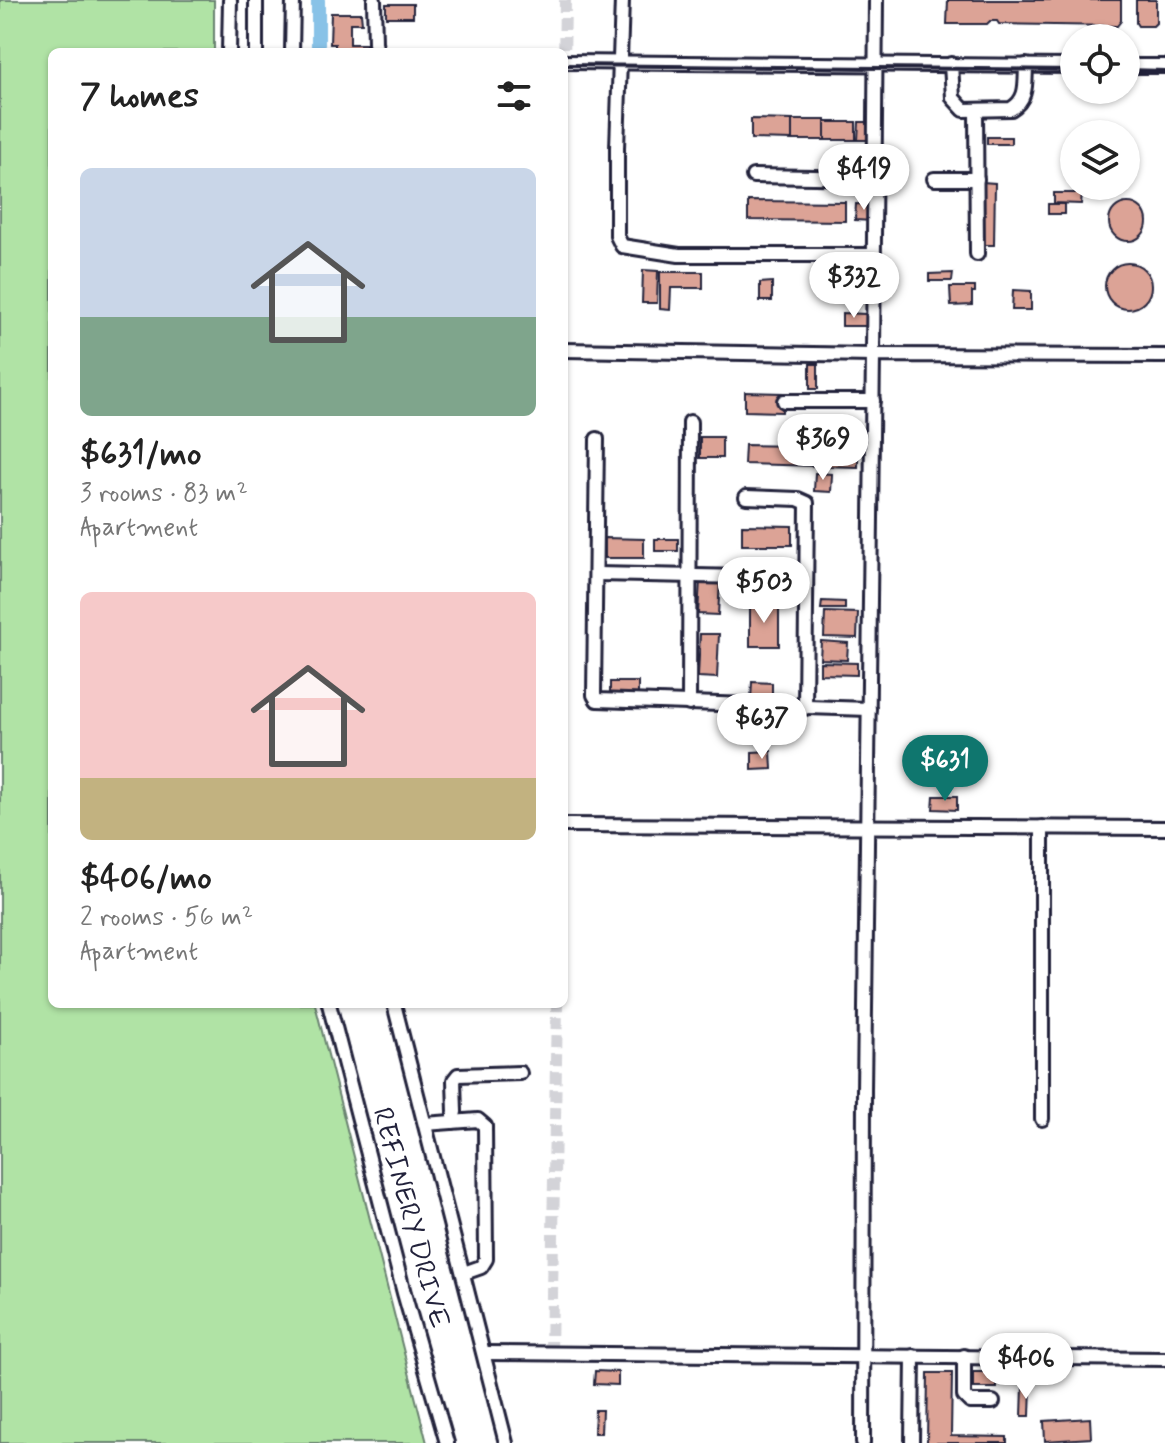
<!DOCTYPE html>
<html lang="en">
<head>
<meta charset="utf-8">
<style>
	:root { --surface:#fff; --page:#f6f6f6; --text:#222; --muted:#767676; --accent:#0f766e }
	body { margin:0; font-family:Mynerve,sans-serif; background:var(--page); color:var(--text); height:100vh; display:flex; flex-direction:column; font-size:30px; white-space:nowrap }
	* { box-sizing:border-box; margin:0 }
	p { font-size:26px; color:var(--muted) }
	.icon { flex:none; width:44px; height:44px; fill:none; stroke:currentColor; stroke-width:2; stroke-linecap:round; stroke-linejoin:round }
	.map { position:relative; flex:1; overflow:hidden }
	.sheet { position:absolute; left:48px; top:48px; width:520px; height:960px; display:flex; flex-direction:column; background:var(--surface); border-radius:12px; box-shadow:0 2px 6px #0004 }
	.sheet>* { flex:none }
	.controls { position:absolute; left:1060px; top:24px; display:grid; gap:16px }
	.controls a { display:grid; place-items:center; width:80px; height:80px; border-radius:50%; background:var(--surface); box-shadow:0 2px 6px #0004; font-size:40px }
	.price { position:absolute; translate:-50% -68px; padding:0 18px; border-radius:28px; background:#fff; color:#222; font-size:26px; line-height:52px; filter:drop-shadow(0 2px 4px #0008) }
	.price::after { content:''; position:absolute; left:50%; top:48px; width:24px; height:18px; margin-left:-12px; background:inherit; clip-path:polygon(0 0,100% 0,50% 100%) }
	.price.selected { background:var(--accent); color:#fff }
	ul { padding:0; list-style:none }
	li { display:grid; align-content:center; gap:16px; height:424px; padding:0 32px }
	li span { display:grid; place-items:center; height:248px; border-radius:12px; color:#555 }
	li>.icon { margin-inline-start:auto }
	span .icon { width:144px; height:144px; fill:#fffc; stroke-width:1 }
	li b { font-size:34px }
	h2 { display:flex; justify-content:space-between; align-items:center; height:96px; padding:0 32px; font-size:34px }
	.map>svg:first-child { display:block }
	.green { fill:#b0e3a5; stroke:#698270; stroke-width:2 }
	.lines { fill:none; stroke-linecap:round; stroke-linejoin:round }
	.canal { stroke:#88c2e7; stroke-width:14 }
	.building { fill:#dca396; stroke:#22223b; stroke-width:2 }
	.minor-tunnel { stroke:#d3d3d8; stroke-width:12; stroke-dasharray:12 6; stroke-linecap:butt }
	.minor-casing { stroke:#22223b; stroke-width:18 }
	.minor { stroke:#fff; stroke-width:12 }
	.rail { stroke:#22223b; stroke-width:4 }
	.labels { text-anchor:middle; dominant-baseline:central; stroke-width:8; stroke-linejoin:round; paint-order:stroke }
	.street-label { font-size:28px; fill:#22223b; stroke:#fff }
</style>
</head>
<body>
<div class="map">
<svg width="1165" height="1443" viewBox="0 0 1165 1443">
	<rect width="100%" height="100%" fill="#fff"/>
	<filter id="ink" filterUnits="userSpaceOnUse"><feTurbulence type="fractalNoise" baseFrequency=".0125" numOctaves="2"/><feDisplacementMap in="SourceGraphic" scale="16" xChannelSelector="R" yChannelSelector="G"/><feConvolveMatrix kernelMatrix="1 2 1 2 8 2 1 2 1" color-interpolation-filters="sRGB"/></filter>
	<g filter="url(#ink)">
		<!-- green -->
		<path class="green" d="M0 0H214V52H52V1004H315L427 1443H0Z"/>
		<g class="lines">
			<!-- canal -->
			<path class="canal" d="M318 52V0"/>
		</g>
		<!-- building -->
		<g class="building">
			<path d="M948 0H1121V21L1117 26 999 24 997 21H990L987 24H947Z"/>
			<path d="M1136 0H1156V23L1153 26H1138L1136 23Z"/>
			<rect x="386" y="4" width="27" height="13"/>
			<path d="M331 13H361L362 23H350V44H366V52H335V44H330Z"/>
			<path d="M751 119 792 120V140L751 139Z"/>
			<rect x="792" y="120" width="33" height="20"/>
			<rect x="825" y="122" width="31" height="18"/>
			<path d="M859 122H870L869 140H858Z"/>
			<rect x="987" y="137" width="24" height="7"/>
			<path d="M982 182 995 183 994 245H981Z"/>
			<path d="M1054 193H1082L1081 204 1054 203Z"/>
			<path d="M748 201 845 202V221L748 220Z"/>
			<circle cx="1128" cy="222" r="19"/>
			<path d="M856 204 874 205 873 221 855 220Z"/>
			<rect x="1048" y="204" width="16" height="10"/>
			<circle cx="1128" cy="286" r="23"/>
			<path d="M643 270 658 271 657 303H642Z"/>
			<path d="M660 272H703V288H671L670 310 660 309Z"/>
			<path d="M953 273 952 281H929V274Z"/>
			<rect x="844" y="274" width="21" height="11"/>
			<path d="M772 282V301H760V283Z"/>
			<path d="M950 287H975V292H972V305L951 306Z"/>
			<path d="M1013 290 1031 291V310H1012Z"/>
			<path d="M842 313 866 314V326H842Z"/>
			<rect x="810" y="364" width="8" height="25"/>
			<path d="M745 392 783 393 782 412 745 411Z"/>
			<rect x="700" y="437" width="22" height="21"/>
			<path d="M745 445 858 447V467L744 464Z"/>
			<path d="M815 473 832 474 831 492 814 491Z"/>
			<path d="M742 525 792 526V545H742Z"/>
			<path d="M605 538 644 539V558H605Z"/>
			<rect x="655" y="539" width="23" height="12"/>
			<path d="M700 580 720 581 718 615 698 614Z"/>
			<path d="M822 601 845 602V609H821Z"/>
			<rect x="750" y="604" width="29" height="42"/>
			<path d="M825 612 858 613 857 638 824 637Z"/>
			<path d="M700 634H719L717 678 698 677Z"/>
			<path d="M821 641 848 643 847 660 820 659Z"/>
			<path d="M820 662 857 663V675L820 674Z"/>
			<path d="M610 682H638V695L610 694Z"/>
			<path d="M752 682 772 683V701L751 700Z"/>
			<path d="M771 751 772 769 752 770V752Z"/>
			<path d="M934 796H957V810L933 809Z"/>
			<path d="M595 1371 618 1372V1385L594 1384Z"/>
			<rect x="973" y="1372" width="24" height="16"/>
			<path d="M928 1373H952L951 1436 1007 1437V1443H927Z"/>
			<path d="M1023 1386H1031L1030 1416H1022Z"/>
			<path d="M595 1410H602L601 1433H594Z"/>
			<path d="M1090 1418 1091 1438 1045 1441 1044 1421Z"/>
		</g>
		<g class="lines">
			<!-- minor-tunnel -->
			<g class="minor-tunnel">
				<path d="M564 66 565 0"/>
				<path d="M551 1353 557 1004"/>
			</g>
			<!-- minor casing -->
			<g class="minor-casing">
				<g id="minor">
					<path d="M374 0 375 43 377 52"/>
					<path d="M622 0 617 148V236L622 246 679 255H874"/>
					<path d="M229 52 230 0"/>
					<path d="M256 52V0"/>
					<path d="M292 52 293 0"/>
					<path d="M564 62 1074 66"/>
					<path d="M951 64 953 98 964 110 1011 109C1028 99 1025 83 1026 65"/>
					<path d="M1126 66H1165"/>
					<path d="M976 110 977 254"/>
					<path d="M753 176 875 178"/>
					<path d="M934 179H977"/>
					<path d="M564 350 873 355 876 0"/>
					<path d="M784 401H873"/>
					<path d="M597 439 594 695 597 700 869 709"/>
					<path d="M746 497 798 499 807 503 805 708"/>
					<path d="M597 574 744 577 806 575"/>
					<path d="M689 704 690 422"/>
					<path d="M564 825 1165 828"/>
					<path d="M1042 827V1119"/>
					<path d="M329 1004 404 1293 447 1443"/>
					<path d="M394 1004 506 1443"/>
					<path d="M452 1122 455 1112 454 1080 458 1075 520 1073"/>
					<path d="M425 1124 478 1120 485 1126 486 1259 481 1267 464 1273"/>
					<path d="M485 1353 1165 1359"/>
					<path d="M964 1356V1396L970 1402H993"/>
					<path d="M863 1443 864 1090 873 355 1165 356"/>
					<path d="M912 1443 913 1356"/>
				</g>
			</g>
			<!-- minor -->
			<use href="#minor" class="minor"/>
			<!-- rail -->
			<g class="rail">
				<path d="M564 65 1074 70"/>
				<path d="M1126 70 1165 71"/>
			</g>
		</g>
	</g>
	<g class="labels">
		<!-- street labels -->
		<g class="street-label">
			<text transform="translate(410 1218) rotate(75)">REFINERY DRIVE</text>
		</g>
	</g>
</svg>
<div class="controls">
<a><svg class="icon" aria-label="locate" viewBox="0 0 24 24"><circle cx="12" cy="12" r="6"/><path d="M12 2v4M12 18v4M2 12h4M18 12h4"/></svg></a>
<a><svg class="icon" aria-label="layers" viewBox="0 0 24 24"><path d="M12 4l9 5-9 5-9-5zM3 14l9 5 9-5"/></svg></a>
</div>
<b class="price" style="left:864px;top:212px">$419</b>
<b class="price" style="left:854px;top:320px">$332</b>
<b class="price" style="left:823px;top:482px">$369</b>
<b class="price" style="left:764px;top:625px">$503</b>
<b class="price" style="left:762px;top:761px">$637</b>
<b class="price selected" style="left:945px;top:803px">$631</b>
<b class="price" style="left:1026px;top:1401px">$406</b>
<section class="sheet">
<h2>7 homes<svg class="icon" aria-label="filters" viewBox="0 0 24 24"><path d="M4 7h16M4 17h16"/><circle cx="9" cy="7" r="2"/><circle cx="15" cy="17" r="2"/></svg></h2>
<ul>
<li><span style="background:linear-gradient(#c9d6e8 60%,#7fa58c 0)"><svg class="icon" aria-label="home" viewBox="0 0 24 24"><path d="M3 11l9-7 9 7M6 9v11h12V9"/></svg></span><div><b>$631/mo</b><p>3 rooms · 83 m²</p><p>Apartment</p></div></li>
<li><span style="background:linear-gradient(#f6c9c9 75%,#c2b280 0)"><svg class="icon" aria-label="home" viewBox="0 0 24 24"><path d="M3 11l9-7 9 7M6 9v11h12V9"/></svg></span><div><b>$406/mo</b><p>2 rooms · 56 m²</p><p>Apartment</p></div></li>
</ul>
</section>
</div>
</body>
</html>
